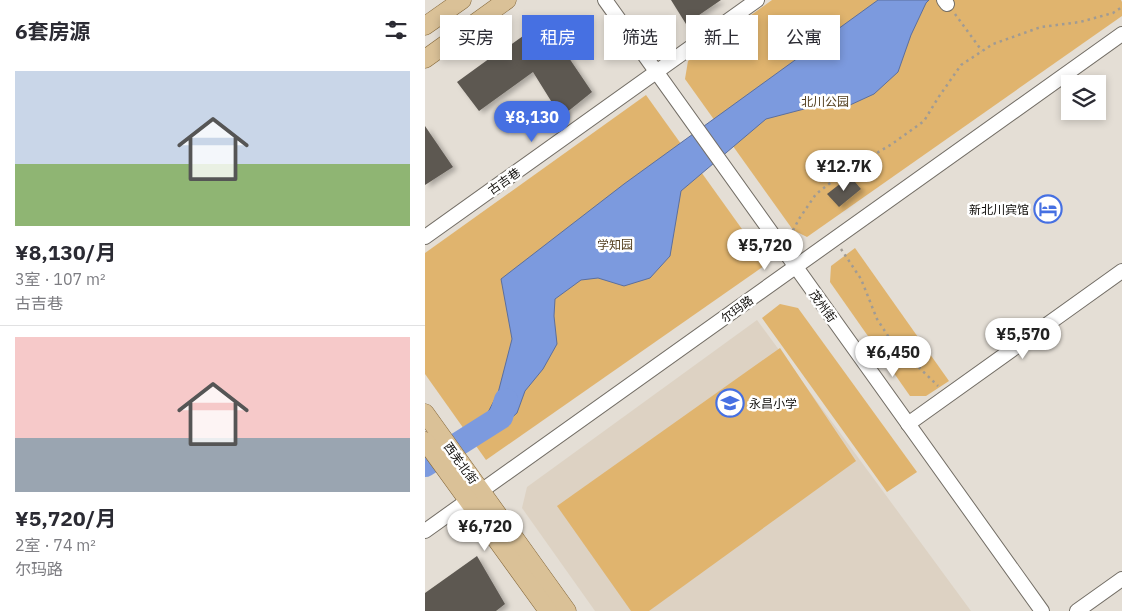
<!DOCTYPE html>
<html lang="zh">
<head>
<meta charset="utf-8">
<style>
	:root { --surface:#fff; --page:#f2f2f3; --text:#2b2b33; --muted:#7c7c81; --line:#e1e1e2; --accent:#4670e2 }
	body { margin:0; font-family:"IBM Plex Sans","Noto Sans SC",sans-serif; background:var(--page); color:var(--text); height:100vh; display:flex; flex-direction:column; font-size:19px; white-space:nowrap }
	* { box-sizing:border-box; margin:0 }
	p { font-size:16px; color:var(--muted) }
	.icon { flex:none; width:28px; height:28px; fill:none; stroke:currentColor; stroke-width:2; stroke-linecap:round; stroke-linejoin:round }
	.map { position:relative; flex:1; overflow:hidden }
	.panel { display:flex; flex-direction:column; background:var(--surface); width:425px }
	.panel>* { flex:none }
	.hud { position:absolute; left:15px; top:15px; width:475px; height:45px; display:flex; gap:10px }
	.fabs { position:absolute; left:636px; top:75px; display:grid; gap:10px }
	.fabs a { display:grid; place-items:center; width:45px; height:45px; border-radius:0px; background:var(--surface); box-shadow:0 2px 8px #0003; font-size:25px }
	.price { position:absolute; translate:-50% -42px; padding:0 11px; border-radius:18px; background:#fff; color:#222; font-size:16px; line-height:32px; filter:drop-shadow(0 1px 2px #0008) }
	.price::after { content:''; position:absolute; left:50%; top:30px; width:15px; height:11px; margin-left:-8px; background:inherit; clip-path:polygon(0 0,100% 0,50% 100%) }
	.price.selected { background:var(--accent); color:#fff }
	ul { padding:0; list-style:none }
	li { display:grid; align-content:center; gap:10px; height:265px; padding:0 15px }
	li+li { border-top:1px solid var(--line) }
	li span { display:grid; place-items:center; height:155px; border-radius:0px; color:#555 }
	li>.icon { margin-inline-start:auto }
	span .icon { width:90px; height:90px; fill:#fffc; stroke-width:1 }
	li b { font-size:21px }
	h2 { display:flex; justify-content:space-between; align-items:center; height:60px; padding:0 15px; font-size:21px }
	.pill { padding:0 18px; border-radius:0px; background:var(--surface); box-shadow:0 2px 8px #0003; font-size:18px; line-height:45px }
	.pill.selected { background:var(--accent); color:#fff }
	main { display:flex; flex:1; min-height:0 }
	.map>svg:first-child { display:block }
	.built { fill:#ddd2c3 }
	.green { fill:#e0b46e }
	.water { fill:#7c9ade; stroke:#5b6f9e }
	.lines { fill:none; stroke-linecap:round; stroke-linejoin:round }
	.river { stroke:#7c9ade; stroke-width:24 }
	.building { fill:#5d5851; filter:url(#shadow) }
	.minor-casing { stroke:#736e66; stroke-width:16 }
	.major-casing { stroke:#836638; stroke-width:19 }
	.path { stroke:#a09b94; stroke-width:2.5; stroke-dasharray:2.5 4; stroke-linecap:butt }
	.minor { stroke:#fff; stroke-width:14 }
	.major { stroke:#dac197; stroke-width:18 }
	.labels { text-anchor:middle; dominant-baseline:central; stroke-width:5; stroke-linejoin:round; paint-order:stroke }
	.park-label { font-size:12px; fill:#523e1e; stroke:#fff }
	.street-label { font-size:12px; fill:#0d0b08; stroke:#fff }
	.poi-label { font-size:12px; fill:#0d0b08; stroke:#fff; text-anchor:end }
</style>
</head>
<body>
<main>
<section class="panel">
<h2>6套房源<svg class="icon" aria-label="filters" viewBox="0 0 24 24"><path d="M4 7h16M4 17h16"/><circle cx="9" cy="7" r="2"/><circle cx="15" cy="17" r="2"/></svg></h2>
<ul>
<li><span style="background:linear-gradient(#c9d6e8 60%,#8fb573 0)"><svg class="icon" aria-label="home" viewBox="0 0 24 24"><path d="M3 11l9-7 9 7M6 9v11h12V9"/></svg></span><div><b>¥8,130/月</b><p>3室 · 107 m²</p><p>古吉巷</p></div></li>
<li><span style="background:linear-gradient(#f6c9c9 65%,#9aa5b1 0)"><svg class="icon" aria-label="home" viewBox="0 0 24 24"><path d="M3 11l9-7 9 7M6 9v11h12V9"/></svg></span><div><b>¥5,720/月</b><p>2室 · 74 m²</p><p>尔玛路</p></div></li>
</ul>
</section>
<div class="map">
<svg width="697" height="611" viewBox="0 0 697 611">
	<defs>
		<filter id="shadow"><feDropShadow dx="4" dy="2.5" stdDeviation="2.5" flood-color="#0004"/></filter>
	</defs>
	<rect width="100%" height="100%" fill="#e4ded5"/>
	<!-- built -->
	<path class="built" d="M332 320 546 611H170L97 508 102 487Z"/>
	<!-- green -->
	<g class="green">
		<path d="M347 0H696L697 2V16L382 237 368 230 260 79 263 61Z"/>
		<path d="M221 95 342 264 61 460 0 374V253Z"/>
		<path d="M430 248 524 381 501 396H485L405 282 406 266Z"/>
		<path d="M355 304 373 308 492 472 462 492 337 318Z"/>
		<path d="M355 348 431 461 224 611H206L132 506Z"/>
	</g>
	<!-- water -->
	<path class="water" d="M453 0H504L501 3 486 35 473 72 449 94 425 105 383 108 341 119 256 191 245 256 225 278 199 286 173 278 156 280 130 299 129 316 132 344 118 369 100 391 92 413 72 431 59 420 73 393 87 339 76 279 199 184Z"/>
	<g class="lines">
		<!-- river -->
		<path class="river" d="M0 465 76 417 81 400"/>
	</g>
	<!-- building -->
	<g class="building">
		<path d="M246 0H296L261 24Z"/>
		<path d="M119 21 167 92 136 117 108 72 54 111 32 82 83 45 84 46Z"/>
		<path d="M0 126 28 167 0 185Z"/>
		<path d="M425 176 436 189 414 207 402 194Z"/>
		<path d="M52 556 80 604 71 611H0V593Z"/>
	</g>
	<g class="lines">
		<!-- minor casing -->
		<g class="minor-casing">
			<g id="minor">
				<path d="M180 0 617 611"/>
				<path d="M519 0 522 4"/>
				<path d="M0 237 332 0"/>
				<path d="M483 424 697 271"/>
				<path d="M0 531 697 34"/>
				<path d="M652 611 697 579"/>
			</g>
		</g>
		<!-- major casing -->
		<g class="major-casing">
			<g id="major">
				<path d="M0 26 37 0"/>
				<path d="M0 59 82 0"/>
				<path d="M0 413 142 611"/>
				<path d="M0 441 123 611"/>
			</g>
		</g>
		<!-- path -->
		<g class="path">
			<path d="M530 14 557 51"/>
			<path d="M365 236 374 219 391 194 418 173 467 144 499 121 513 98 536 65 568 44 616 27 655 22 688 13 697 7"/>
			<path d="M416 249 436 279 452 319 465 339 513 386"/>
		</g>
		<!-- minor -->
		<use href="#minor" class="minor"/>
		<!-- major -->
		<use href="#major" class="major"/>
	</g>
	<!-- icons -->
	<defs>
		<g id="hotel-ring" transform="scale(1.4375)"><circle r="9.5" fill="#fff" stroke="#4670e2" stroke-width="1.5"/><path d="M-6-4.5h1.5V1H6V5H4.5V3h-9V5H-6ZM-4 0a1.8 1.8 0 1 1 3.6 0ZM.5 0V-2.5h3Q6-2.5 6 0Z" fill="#4670e2"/></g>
		<g id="school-ring" transform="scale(1.4375)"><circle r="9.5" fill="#fff" stroke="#4670e2" stroke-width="1.5"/><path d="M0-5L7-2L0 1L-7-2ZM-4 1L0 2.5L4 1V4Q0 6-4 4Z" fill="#4670e2"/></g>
	</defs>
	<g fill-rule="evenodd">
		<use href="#hotel-ring" x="623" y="209"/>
		<use href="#school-ring" x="305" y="403"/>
	</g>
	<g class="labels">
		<!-- park labels -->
		<g class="park-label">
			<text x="400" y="101">北川公园</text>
			<text x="190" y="244">学知园</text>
		</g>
		<!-- street labels -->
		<g class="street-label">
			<text transform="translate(79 181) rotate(-35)">古吉巷</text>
			<text transform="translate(398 306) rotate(54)">茂州街</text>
			<text transform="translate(312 309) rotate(-36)">尔玛路</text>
			<text transform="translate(36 463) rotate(54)">西羌北街</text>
		</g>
		<!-- poi labels -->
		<g class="poi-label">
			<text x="604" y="209">新北川宾馆</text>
			<text x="324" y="403" text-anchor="start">永昌小学</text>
		</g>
	</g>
</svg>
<div class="fabs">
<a><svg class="icon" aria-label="layers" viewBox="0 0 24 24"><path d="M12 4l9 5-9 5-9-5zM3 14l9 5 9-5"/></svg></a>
</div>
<b class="price selected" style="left:107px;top:143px">¥8,130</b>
<b class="price" style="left:419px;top:192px">¥12.7K</b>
<b class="price" style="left:340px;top:271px">¥5,720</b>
<b class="price" style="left:598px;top:360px">¥5,570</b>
<b class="price" style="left:468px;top:378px">¥6,450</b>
<b class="price" style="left:60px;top:552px">¥6,720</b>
<div class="hud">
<a class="pill">买房</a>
<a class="pill selected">租房</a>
<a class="pill">筛选</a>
<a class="pill">新上</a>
<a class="pill">公寓</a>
</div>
</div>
</main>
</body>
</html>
